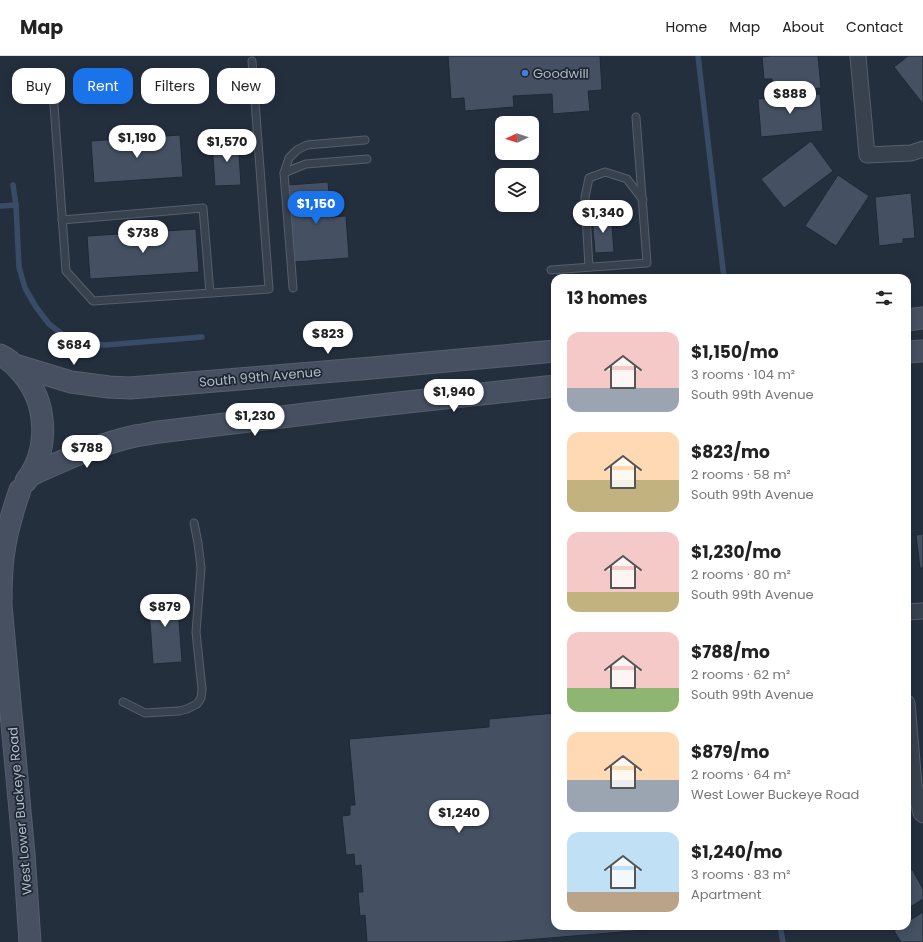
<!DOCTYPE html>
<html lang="en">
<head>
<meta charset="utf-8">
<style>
	:root { --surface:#fff; --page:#f2f2f2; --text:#222; --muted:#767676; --line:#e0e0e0; --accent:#1a73e8 }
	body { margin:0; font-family:Poppins,sans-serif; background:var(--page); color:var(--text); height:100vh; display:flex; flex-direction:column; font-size:15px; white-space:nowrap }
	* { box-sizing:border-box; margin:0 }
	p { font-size:13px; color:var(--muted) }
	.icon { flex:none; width:22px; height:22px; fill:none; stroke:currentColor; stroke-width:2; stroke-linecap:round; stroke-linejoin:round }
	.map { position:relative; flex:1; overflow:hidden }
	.sheet { position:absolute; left:551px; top:218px; width:360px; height:656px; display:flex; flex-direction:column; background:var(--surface); border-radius:12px; box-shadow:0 2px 10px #0003 }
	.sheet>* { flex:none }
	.guide { position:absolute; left:12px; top:12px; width:380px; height:36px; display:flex; gap:8px }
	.needle { width:26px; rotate:266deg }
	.tools { position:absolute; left:495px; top:60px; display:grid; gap:8px }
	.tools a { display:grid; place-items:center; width:44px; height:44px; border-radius:8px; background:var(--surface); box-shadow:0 2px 10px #0003; font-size:20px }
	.price { position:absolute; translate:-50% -34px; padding:0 9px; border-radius:14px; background:#fff; color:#222; font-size:13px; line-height:26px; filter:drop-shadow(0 1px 2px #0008) }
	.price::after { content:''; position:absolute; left:50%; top:24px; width:12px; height:9px; margin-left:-6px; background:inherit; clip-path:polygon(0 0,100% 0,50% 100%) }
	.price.active { background:var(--accent); color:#fff }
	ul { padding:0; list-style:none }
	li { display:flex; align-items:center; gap:12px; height:100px; padding:0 16px }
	li span { display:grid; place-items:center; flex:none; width:112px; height:80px; border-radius:12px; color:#555 }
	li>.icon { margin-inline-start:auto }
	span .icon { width:48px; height:48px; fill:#fffc; stroke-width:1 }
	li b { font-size:17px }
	h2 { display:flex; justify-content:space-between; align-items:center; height:48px; padding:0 16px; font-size:17px }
	.pill { padding:0 14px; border-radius:12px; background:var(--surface); box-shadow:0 2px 10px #0003; font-size:14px; line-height:36px }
	.pill.active { background:var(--accent); color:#fff }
	header { display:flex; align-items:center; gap:24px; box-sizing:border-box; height:56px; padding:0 20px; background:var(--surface); border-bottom:1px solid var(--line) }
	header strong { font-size:19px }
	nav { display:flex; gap:22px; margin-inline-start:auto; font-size:14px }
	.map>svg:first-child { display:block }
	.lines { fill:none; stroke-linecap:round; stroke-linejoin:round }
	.stream { stroke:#394c67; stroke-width:5.5 }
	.building { fill:#455162; stroke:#1f2835 }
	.lane-casing { stroke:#565f6c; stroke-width:9 }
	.street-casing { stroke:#565f6c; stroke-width:17 }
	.secondary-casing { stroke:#565f6c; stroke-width:23 }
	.lane { stroke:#38414e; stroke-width:7 }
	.street { stroke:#38414e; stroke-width:15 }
	.secondary { stroke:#465061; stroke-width:21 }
	.shop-dot { fill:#3f7fe0; stroke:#1d2633; stroke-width:1.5 }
	.labels { text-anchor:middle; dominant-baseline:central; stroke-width:3.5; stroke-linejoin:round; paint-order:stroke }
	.poi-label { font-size:13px; fill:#b4bcc9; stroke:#1d2633; text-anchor:start }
	.street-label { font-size:13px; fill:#b4bcc9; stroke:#1d2633 }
</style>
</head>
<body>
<header>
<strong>Map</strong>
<nav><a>Home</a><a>Map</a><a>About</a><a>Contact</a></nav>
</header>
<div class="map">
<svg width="923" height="886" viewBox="0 0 923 886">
	<rect width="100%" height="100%" fill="#242f3e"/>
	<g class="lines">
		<!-- stream -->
		<g class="stream">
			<path d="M698 0 724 222"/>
			<path d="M13 129 16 149 19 211 25 232 36 251 49 268 66 281 84 287 106 289 202 281"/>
			<path d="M1 150 16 149"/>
			<path d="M780 870 783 886"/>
		</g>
	</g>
	<!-- building -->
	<g class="building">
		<path d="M448 0H600L602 34 588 35 590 55 553 58 552 38 513 40 514 51 465 55 464 42 451 43Z"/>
		<path d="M770 0H818L821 32 773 36 772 23H764L762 1Z"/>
		<path d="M908 0H923V48L894 11Z"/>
		<path d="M820 38 823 75 761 81 758 43Z"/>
		<path d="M180 79 183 121 94 127 91 85Z"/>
		<path d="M238 83 241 129 215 130 212 85Z"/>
		<path d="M811 85 833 115 784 152 761 123Z"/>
		<path d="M838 119 869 140 836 190 805 170Z"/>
		<path d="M328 126 331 161 346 160 349 202 294 206 288 129Z"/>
		<path d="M911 137 915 182 903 183V187L879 190 875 141Z"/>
		<path d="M611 158 614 196 595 197 592 160Z"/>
		<path d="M196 173 199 216 90 223 87 180Z"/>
		<path d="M923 478V512H920L916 479Z"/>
		<path d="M177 537 182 606 153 608 148 539Z"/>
		<path d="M555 657V870H645V874L501 886H367L365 859 360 860 358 836H363L361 809 355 810 354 798 346 799 342 760 350 759V749H355L349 683 489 671V663Z"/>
		<path d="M912 813 923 833V843L907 853V816Z"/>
		<path d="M923 856V886H901L894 875 902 870H907V866Z"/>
	</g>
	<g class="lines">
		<!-- lane casing -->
		<g class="lane-casing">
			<g id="lane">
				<path d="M52 21 66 215 93 245 269 233 252 5"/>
				<path d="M284 117 298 111 306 108 367 103"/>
				<path d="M62 164 203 152 210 237"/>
				<path d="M589 211 585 141 589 122 605 116 627 123 643 144"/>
				<path d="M551 214 647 207 636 61"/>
				<path d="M293 232 284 117 289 102 297 94 307 89 365 84"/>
				<path d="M123 646 145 657 179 655 187 653 197 648 201 642 202 633 196 576 201 512 198 487 194 467"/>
			</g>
		</g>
		<!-- street casing -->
		<g class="street-casing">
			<g id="street">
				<path d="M858 0 867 99 911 97 923 93"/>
				<path d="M907 556 923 555"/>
				<path d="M907 647 914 729 921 757 923 759"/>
			</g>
		</g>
		<!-- secondary casing -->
		<g class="secondary-casing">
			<g id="secondary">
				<path d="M907 264 923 262"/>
				<path d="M907 296 923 295"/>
				<path d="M0 299C9 303 15 309 21 316 48 346 50 393 26 425"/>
				<path d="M15 309 71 326 109 331 130 332 372 312 555 295"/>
				<path d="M31 419C64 404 99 388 135 380 143 379 151 377 159 376L371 350 555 330"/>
				<path d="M20 434C13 454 7 474 4 495 1 513 1 531 1 549L24 798 30 886"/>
			</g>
		</g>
		<!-- lane -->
		<use href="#lane" class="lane"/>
		<!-- street -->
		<use href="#street" class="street"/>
		<!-- secondary -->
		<use href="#secondary" class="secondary"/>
	</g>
	<!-- markers -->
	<circle class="shop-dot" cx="525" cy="17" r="4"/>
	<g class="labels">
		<!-- poi labels -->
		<g class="poi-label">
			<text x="533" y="17">Goodwill</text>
		</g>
		<!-- street labels -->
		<g class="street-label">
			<text transform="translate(260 321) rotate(-5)">South 99th Avenue</text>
			<text transform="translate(20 755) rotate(-95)">West Lower Buckeye Road</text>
		</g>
	</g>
</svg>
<div class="tools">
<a><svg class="needle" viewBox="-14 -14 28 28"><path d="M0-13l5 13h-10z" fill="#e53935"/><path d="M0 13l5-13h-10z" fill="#767676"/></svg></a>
<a><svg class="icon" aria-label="layers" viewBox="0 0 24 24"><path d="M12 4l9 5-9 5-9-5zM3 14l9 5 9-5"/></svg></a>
</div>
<b class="price" style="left:790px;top:59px">$888</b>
<b class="price" style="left:137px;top:103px">$1,190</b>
<b class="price" style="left:227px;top:107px">$1,570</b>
<b class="price active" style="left:316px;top:169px">$1,150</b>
<b class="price" style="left:603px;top:178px">$1,340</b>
<b class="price" style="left:143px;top:198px">$738</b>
<b class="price" style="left:328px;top:299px">$823</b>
<b class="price" style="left:74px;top:310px">$684</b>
<b class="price" style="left:454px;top:357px">$1,940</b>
<b class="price" style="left:255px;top:381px">$1,230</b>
<b class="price" style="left:87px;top:413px">$788</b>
<b class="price" style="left:165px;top:572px">$879</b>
<b class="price" style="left:459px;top:778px">$1,240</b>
<div class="guide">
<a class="pill">Buy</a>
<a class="pill active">Rent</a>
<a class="pill">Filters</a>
<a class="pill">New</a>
</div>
<section class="sheet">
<h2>13 homes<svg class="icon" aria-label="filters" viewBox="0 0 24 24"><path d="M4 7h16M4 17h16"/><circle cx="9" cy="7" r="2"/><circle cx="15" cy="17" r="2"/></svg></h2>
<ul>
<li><span style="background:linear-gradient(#f6c9c9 70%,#9aa5b1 0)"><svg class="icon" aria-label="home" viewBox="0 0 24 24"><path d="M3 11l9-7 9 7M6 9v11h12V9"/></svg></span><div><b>$1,150/mo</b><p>3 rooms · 104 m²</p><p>South 99th Avenue</p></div></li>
<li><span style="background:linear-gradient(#ffd9b3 60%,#c2b280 0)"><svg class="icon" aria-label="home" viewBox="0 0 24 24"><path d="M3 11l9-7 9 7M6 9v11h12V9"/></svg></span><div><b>$823/mo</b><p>2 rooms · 58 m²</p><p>South 99th Avenue</p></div></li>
<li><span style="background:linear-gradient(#f6c9c9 75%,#c2b280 0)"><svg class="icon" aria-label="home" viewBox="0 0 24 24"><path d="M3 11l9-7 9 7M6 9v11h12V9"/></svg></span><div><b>$1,230/mo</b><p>2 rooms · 80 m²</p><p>South 99th Avenue</p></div></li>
<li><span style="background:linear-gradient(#f6c9c9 70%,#8fb573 0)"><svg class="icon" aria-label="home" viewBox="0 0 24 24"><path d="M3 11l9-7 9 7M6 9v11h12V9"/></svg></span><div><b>$788/mo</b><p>2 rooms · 62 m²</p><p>South 99th Avenue</p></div></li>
<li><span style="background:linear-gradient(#ffd9b3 60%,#9aa5b1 0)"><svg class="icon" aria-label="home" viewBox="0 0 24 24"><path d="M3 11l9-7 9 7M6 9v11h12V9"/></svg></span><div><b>$879/mo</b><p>2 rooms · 64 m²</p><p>West Lower Buckeye Road</p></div></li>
<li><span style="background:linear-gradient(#bfe0f5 75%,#b9a48a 0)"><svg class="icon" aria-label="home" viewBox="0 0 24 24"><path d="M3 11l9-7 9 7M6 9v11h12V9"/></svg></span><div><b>$1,240/mo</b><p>3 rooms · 83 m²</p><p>Apartment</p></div></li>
</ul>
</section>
</div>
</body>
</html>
